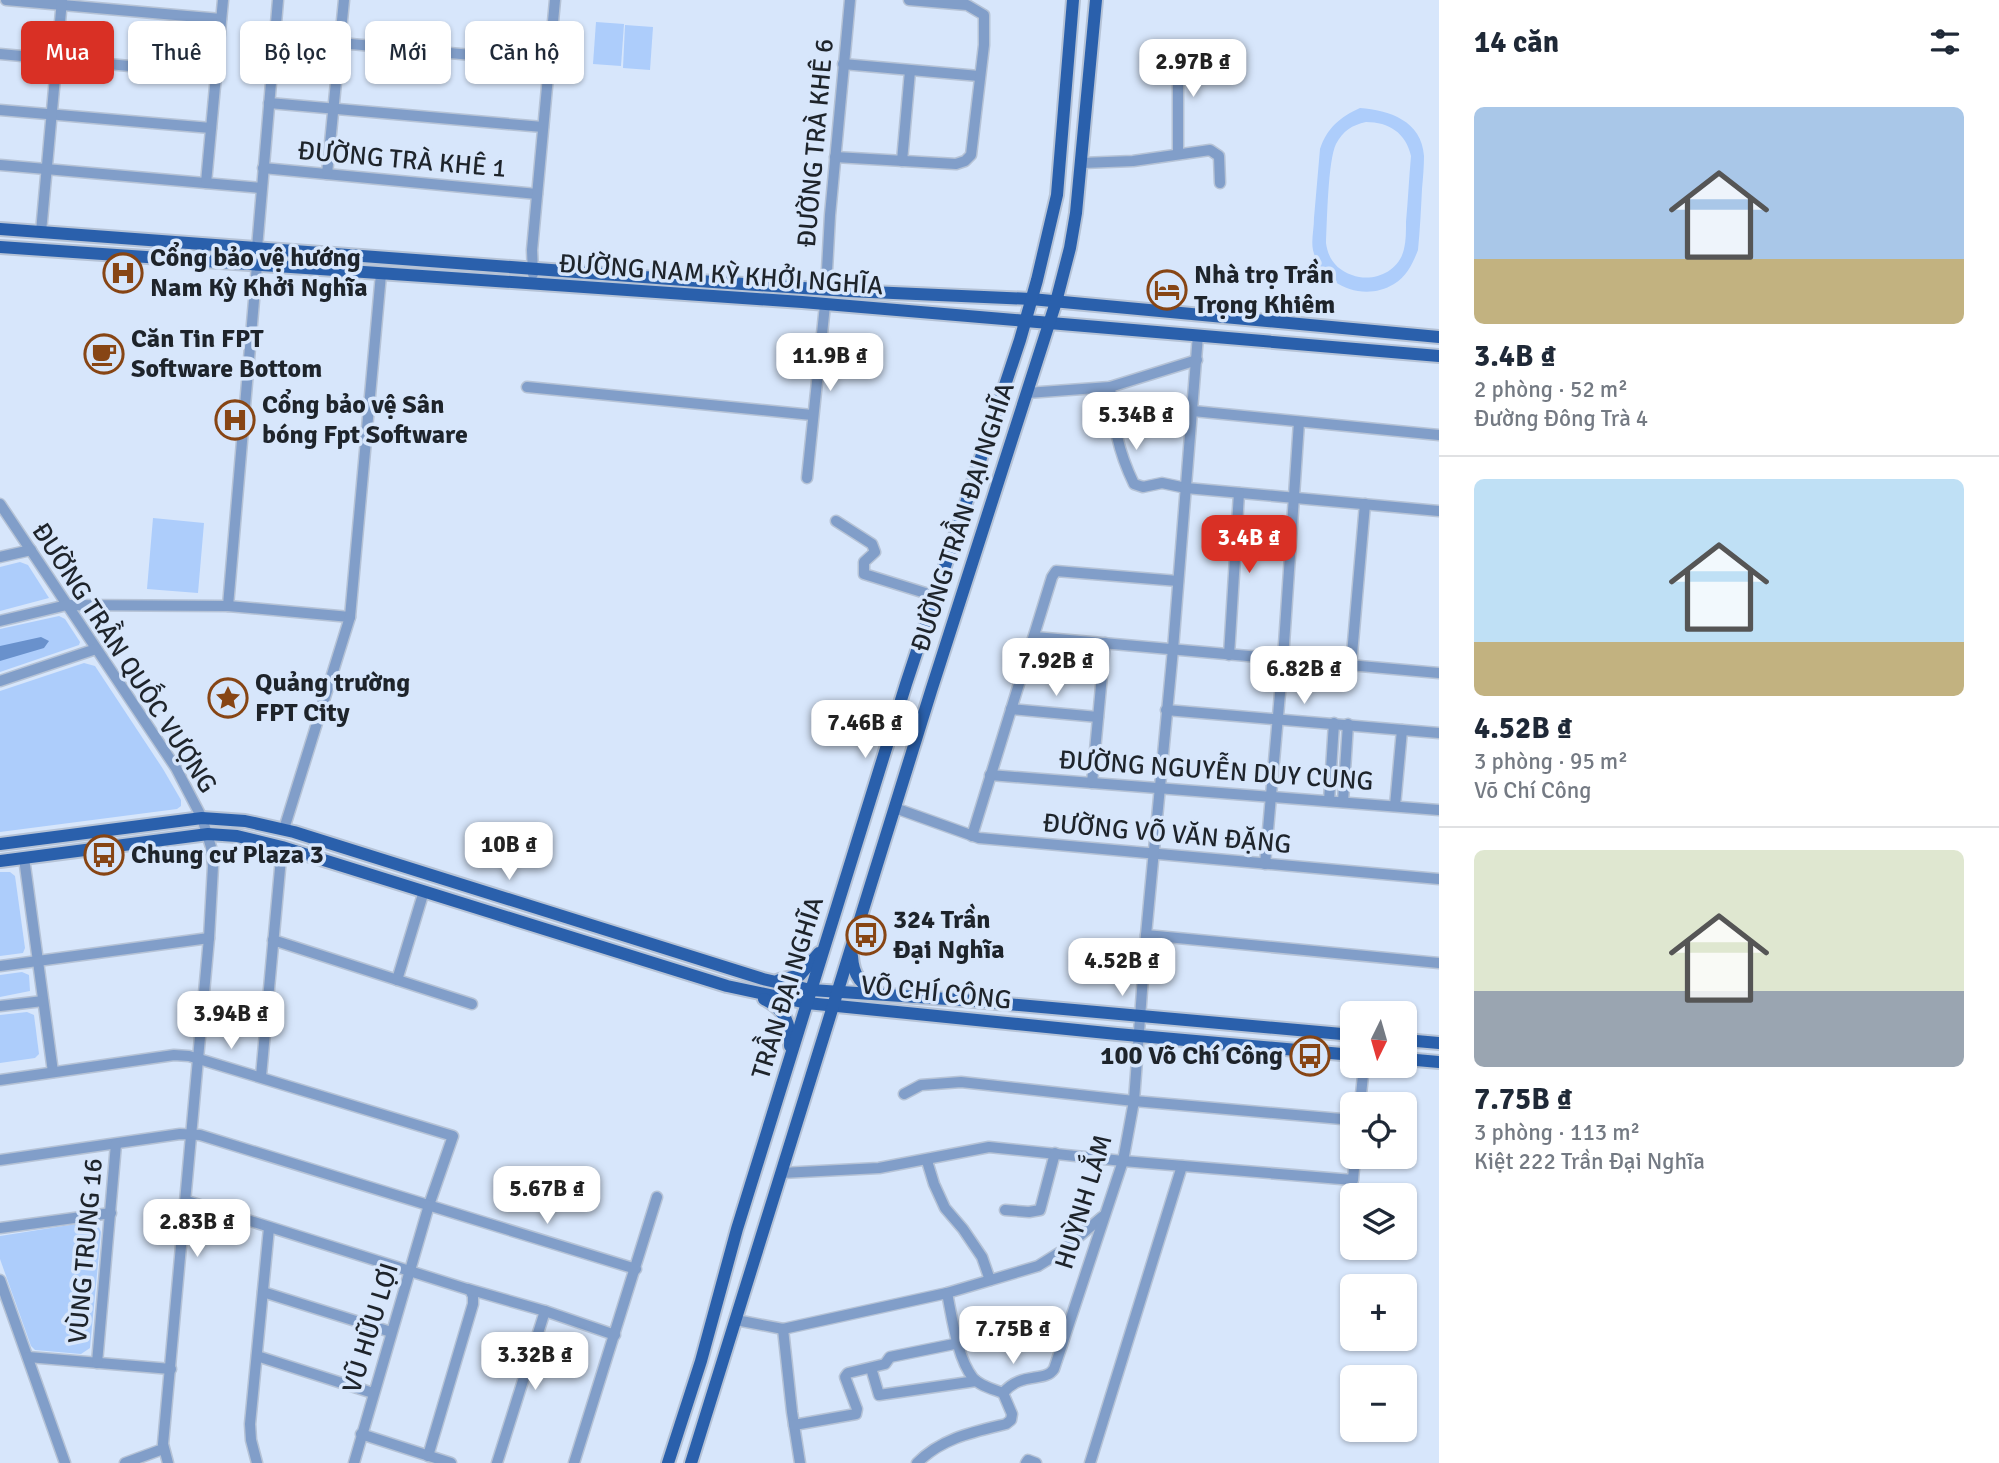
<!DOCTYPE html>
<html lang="vi">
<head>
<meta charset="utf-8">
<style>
	:root { --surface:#fff; --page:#f2f2f3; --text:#1f2937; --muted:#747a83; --line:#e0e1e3; --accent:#d93025 }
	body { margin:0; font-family:Signika,sans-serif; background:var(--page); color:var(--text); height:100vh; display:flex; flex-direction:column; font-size:26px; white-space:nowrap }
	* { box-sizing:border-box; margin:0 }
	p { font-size:23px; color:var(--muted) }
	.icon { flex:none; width:38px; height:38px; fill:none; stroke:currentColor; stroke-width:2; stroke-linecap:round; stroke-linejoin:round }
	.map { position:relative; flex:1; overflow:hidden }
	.details { display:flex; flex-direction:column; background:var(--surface); width:560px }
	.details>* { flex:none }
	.guide { position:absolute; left:21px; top:21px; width:665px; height:63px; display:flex; gap:14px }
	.needle { width:46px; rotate:185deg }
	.fabs { position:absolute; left:1340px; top:1001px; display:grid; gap:14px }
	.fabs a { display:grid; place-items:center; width:77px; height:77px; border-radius:10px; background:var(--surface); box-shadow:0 2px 5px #0004; font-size:35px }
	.price { position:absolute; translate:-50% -60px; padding:0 16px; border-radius:14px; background:#fff; color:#222; font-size:23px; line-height:46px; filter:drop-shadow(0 2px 4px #0008) }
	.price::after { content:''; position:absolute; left:50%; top:42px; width:21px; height:16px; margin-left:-10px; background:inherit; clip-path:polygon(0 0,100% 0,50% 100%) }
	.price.selected { background:var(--accent); color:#fff }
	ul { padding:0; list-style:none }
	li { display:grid; align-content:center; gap:14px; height:371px; padding:0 35px }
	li+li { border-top:2px solid var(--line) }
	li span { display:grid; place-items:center; height:217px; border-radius:10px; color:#555 }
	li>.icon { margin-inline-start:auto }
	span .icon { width:126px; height:126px; fill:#fffc; stroke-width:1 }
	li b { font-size:30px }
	h2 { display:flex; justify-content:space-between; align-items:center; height:84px; padding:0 35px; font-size:30px }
	.pill { padding:0 24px; border-radius:10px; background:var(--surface); box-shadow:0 2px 5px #0004; font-size:24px; line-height:63px }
	.pill.selected { background:var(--accent); color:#fff }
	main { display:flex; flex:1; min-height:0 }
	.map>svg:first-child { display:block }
	.green { fill:#adcdfb; fill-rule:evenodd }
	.water { fill:#6991cc }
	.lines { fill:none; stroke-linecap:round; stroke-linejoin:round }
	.minor-casing { stroke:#b6c3d6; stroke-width:13 }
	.major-casing { stroke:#b6c3d6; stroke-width:16 }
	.minor { stroke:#819ec9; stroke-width:10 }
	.major { stroke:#2a60ac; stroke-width:12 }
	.labels { text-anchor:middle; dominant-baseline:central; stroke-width:7; stroke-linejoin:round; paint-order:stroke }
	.street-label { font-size:26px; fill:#1e242b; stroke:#d7e6fb }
	.poi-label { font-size:26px; font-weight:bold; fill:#1e242b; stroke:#d7e6fb; text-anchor:start }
</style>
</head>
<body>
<main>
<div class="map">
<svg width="1439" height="1463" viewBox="0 0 1439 1463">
	<rect width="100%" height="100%" fill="#d7e6fb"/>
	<!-- green -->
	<g class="green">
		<path d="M596 22 624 24 621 66 593 64Z"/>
		<path d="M625 25 653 27 650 70 623 68Z"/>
		<path d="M1360 108C1389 110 1422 121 1424 156 1424 166 1423 178 1422 189 1421 209 1420 229 1418 250 1413 263 1407 276 1394 284 1363 303 1321 285 1313 250 1311 241 1314 229 1314 218 1316 195 1318 172 1320 149 1327 128 1340 117 1360 108ZM1366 122C1389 122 1406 133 1411 156 1409 178 1408 200 1406 222 1406 231 1406 241 1404 249 1399 272 1373 283 1352 275 1337 270 1328 259 1326 243 1327 222 1328 160 1336 144 1343 131 1352 125 1366 122Z"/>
		<path d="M153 518 204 523 198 593 147 589Z"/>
		<path d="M20 562 28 565 49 598 0 611V567Z"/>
		<path d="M59 616 65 619 80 642 79 645 0 672V629Z"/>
		<path d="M84 663 95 666 163 769 181 800V806L177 809 0 832V691Z"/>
		<path d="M0 872H10L15 876 25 948 23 953 0 956Z"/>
		<path d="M22 972 29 975 30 991 0 997V975Z"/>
		<path d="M27 1012 34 1015 39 1054 35 1058 0 1063V1015Z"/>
		<path d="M89 1222 98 1225 101 1232 90 1348 81 1354 35 1350 31 1346 0 1259V1236Z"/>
	</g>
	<!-- water -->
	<path class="water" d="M41 637 49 641 44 648 0 661V646Z"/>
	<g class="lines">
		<!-- minor casing -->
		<g class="minor-casing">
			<g id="minor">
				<path d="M6 0 221 19"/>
				<path d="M340 43 549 62"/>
				<path d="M1173 50 1178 73V154"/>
				<path d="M0 54 216 74"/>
				<path d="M843 64 979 76"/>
				<path d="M269 103 543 127"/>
				<path d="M0 110 211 128"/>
				<path d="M835 157 956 164 965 161 971 155 984 45V15L967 5 909 0"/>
				<path d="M902 161 910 71"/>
				<path d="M1082 163 1133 161 1210 150 1219 156 1220 183"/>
				<path d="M0 165 261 188"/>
				<path d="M263 168 537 194"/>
				<path d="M327 174 344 0"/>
				<path d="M206 183 223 0"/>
				<path d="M41 232 62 0"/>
				<path d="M257 248 278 0"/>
				<path d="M533 274 532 250 555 0"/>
				<path d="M826 289 830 215 850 0"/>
				<path d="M527 387 812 415"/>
				<path d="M1110 387C1114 425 1117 449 1134 484L1143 487 1162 483 1186 488 1439 511"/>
				<path d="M1027 393 1110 387 1197 360"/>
				<path d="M1193 411 1439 435"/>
				<path d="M807 478 825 305"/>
				<path d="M0 504 176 768 202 818 211 847 213 866 209 938 163 1444 168 1463"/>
				<path d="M836 521 872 544 875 552 864 562V574L935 596"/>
				<path d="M0 557 31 550"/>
				<path d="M228 606 257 265"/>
				<path d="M0 621 67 605 228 606 350 617"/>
				<path d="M1035 637 1439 673"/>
				<path d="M1229 655 1239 493"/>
				<path d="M1351 666 1365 504"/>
				<path d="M0 681 96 649"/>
				<path d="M1011 709 1098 717"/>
				<path d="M1166 710 1439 733"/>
				<path d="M990 775 1439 810"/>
				<path d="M1092 783 1105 643"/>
				<path d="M1329 801 1334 723"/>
				<path d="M1343 802 1348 724"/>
				<path d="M1395 806 1402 730"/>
				<path d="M895 808 979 838 1439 879"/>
				<path d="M284 829 350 617 381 274"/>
				<path d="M972 836 1052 577 1056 571 1178 581"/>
				<path d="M24 858 53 1072"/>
				<path d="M1265 864 1283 659 1299 422"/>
				<path d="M1146 935 1439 963"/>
				<path d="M273 940 472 1004"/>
				<path d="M0 966 209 938"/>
				<path d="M397 980 424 891"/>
				<path d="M0 1006 43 1001"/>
				<path d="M261 1076 282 847"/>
				<path d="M0 1080 174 1055 189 1056 453 1136 429 1205 354 1463"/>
				<path d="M904 1094 921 1085 961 1082 1134 1101 1353 1120"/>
				<path d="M1360 1104 1364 1066"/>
				<path d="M0 1160 180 1134 200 1135 636 1269"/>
				<path d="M927 1161 934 1184 945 1208 963 1229 982 1257 990 1280"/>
				<path d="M781 1173 879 1168 989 1147 1123 1161 1353 1180 1355 1157"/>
				<path d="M187 1201 470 1290 473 1296V1304L428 1456"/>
				<path d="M1005 1210 1029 1212 1040 1210 1055 1153"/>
				<path d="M0 1228 111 1213"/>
				<path d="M0 1280 65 1463"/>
				<path d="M468 1289 545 1311 615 1335"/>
				<path d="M263 1292 391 1332"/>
				<path d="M736 1320 783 1329 947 1293 1038 1266 1062 1251 1102 1217"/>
				<path d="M783 1329 792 1412 800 1463"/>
				<path d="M257 1356 373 1393"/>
				<path d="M28 1357 171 1369"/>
				<path d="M97 1363 116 1144"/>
				<path d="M871 1368 879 1395 976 1381"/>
				<path d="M1003 1393C1021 1371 1045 1383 1054 1369L1123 1161 1134 1101 1146 935 1173 649 1198 335"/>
				<path d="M794 1425 856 1414 857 1409 845 1377 848 1373 885 1364 890 1357 959 1343"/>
				<path d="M361 1434 451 1463"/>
				<path d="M125 1463 163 1449"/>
				<path d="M257 1463 251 1440 250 1424 269 1228"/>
				<path d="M497 1463 545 1311"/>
				<path d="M574 1463 657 1197"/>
				<path d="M917 1463C942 1438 973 1432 1006 1424L1011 1420 1012 1414 1003 1393C993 1389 980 1386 973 1378 957 1358 952 1317 947 1293"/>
				<path d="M1026 1463 1028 1460 1036 1463"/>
				<path d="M1090 1463 1182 1166"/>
			</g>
		</g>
		<!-- major casing -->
		<g class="major-casing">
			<g id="major">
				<path d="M0 229 684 280 848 291 1031 299 1439 337"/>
				<path d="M0 247 802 302 1439 356"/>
				<path d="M0 844 202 818 245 821 294 832 763 979 811 990 963 1000 1353 1035"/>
				<path d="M0 861 208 834 237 836 282 847 727 986 807 1003 1117 1034 1353 1055"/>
				<path d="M852 956C853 974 860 986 878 992"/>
				<path d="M779 980 800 975 819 953"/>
				<path d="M764 999C785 1009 791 1024 790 1046"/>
				<path d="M1405 1040 1439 1043"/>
				<path d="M1405 1059 1439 1062"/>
				<path d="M668 1463 701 1361 737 1229 906 684 1020 340 1037 280 1057 195 1073 0"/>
				<path d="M691 1463 931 691 1056 302 1070 248 1076 213 1096 0"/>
			</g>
		</g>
		<!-- minor -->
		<use href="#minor" class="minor"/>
		<!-- major -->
		<use href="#major" class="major"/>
	</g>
	<!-- icons -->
	<defs>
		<g id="hospital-ring" transform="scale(2.0125)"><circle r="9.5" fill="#d7e6fb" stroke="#874514" stroke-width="1.5"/><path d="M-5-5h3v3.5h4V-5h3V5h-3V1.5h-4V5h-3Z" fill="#874514"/></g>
		<g id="hotel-ring" transform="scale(2.0125)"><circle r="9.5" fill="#d7e6fb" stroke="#874514" stroke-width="1.5"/><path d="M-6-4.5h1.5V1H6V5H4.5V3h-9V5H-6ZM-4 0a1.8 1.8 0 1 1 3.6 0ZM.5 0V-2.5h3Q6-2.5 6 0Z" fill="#874514"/></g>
		<g id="cafe-ring" transform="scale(2.0125)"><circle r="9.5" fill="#d7e6fb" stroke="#874514" stroke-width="1.5"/><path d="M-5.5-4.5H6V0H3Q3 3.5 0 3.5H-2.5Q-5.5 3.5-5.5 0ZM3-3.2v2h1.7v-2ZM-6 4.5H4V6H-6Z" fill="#874514"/></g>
		<g id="sight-ring" transform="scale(2.0125)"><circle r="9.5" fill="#d7e6fb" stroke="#874514" stroke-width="1.5"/><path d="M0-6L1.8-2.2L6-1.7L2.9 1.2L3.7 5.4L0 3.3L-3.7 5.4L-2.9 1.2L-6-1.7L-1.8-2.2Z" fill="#874514"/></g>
		<g id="bus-ring" transform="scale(2.0125)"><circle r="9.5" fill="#d7e6fb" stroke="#874514" stroke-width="1.5"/><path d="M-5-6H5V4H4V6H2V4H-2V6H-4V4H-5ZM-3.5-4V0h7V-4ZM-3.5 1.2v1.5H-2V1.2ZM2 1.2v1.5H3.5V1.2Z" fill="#874514"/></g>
	</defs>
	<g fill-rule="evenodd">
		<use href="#hospital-ring" x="123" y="273"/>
		<use href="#hotel-ring" x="1167" y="290"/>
		<use href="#cafe-ring" x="104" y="354"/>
		<use href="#hospital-ring" x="235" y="420"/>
		<use href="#sight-ring" x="228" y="698"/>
		<use href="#bus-ring" x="104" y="855"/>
		<use href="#bus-ring" x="866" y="935"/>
		<use href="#bus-ring" x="1310" y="1056"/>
	</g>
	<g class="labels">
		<!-- street labels -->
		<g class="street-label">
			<text transform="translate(816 143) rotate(-85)">ĐƯỜNG TRÀ KHÊ 6</text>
			<text transform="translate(402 160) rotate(5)">ĐƯỜNG TRÀ KHÊ 1</text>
			<text transform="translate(721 275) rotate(4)">ĐƯỜNG NAM KỲ KHỞI NGHĨA</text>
			<text transform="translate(963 517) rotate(-72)">ĐƯỜNG TRẦN ĐẠI NGHĨA</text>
			<text transform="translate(124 658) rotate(57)">ĐƯỜNG TRẦN QUỐC VƯỢNG</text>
			<text transform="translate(1216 771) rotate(4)">ĐƯỜNG NGUYỄN DUY CUNG</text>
			<text transform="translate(1167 834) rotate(5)">ĐƯỜNG VÕ VĂN ĐẶNG</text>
			<text transform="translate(788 988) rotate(-73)">TRẦN ĐẠI NGHĨA</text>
			<text transform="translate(936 993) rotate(6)">VÕ CHÍ CÔNG</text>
			<text transform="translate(1084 1202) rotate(-73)">HUỲNH LẮM</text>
			<text transform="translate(86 1251) rotate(-85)">VÙNG TRUNG 16</text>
			<text transform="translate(371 1328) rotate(-73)">VŨ HỮU LỢI</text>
		</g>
		<!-- poi labels -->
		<g class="poi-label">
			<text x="150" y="258">Cổng bảo vệ hướng<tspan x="150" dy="30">Nam Kỳ Khởi Nghĩa</tspan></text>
			<text x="1194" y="275">Nhà trọ Trần<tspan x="1194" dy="30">Trọng Khiêm</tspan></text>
			<text x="131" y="339">Căn Tin FPT<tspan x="131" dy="30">Software Bottom</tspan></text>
			<text x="262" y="405">Cổng bảo vệ Sân<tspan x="262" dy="30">bóng Fpt Software</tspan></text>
			<text x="255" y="683">Quảng trường<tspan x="255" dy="30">FPT City</tspan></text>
			<text x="131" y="855">Chung cư Plaza 3</text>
			<text x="893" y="920">324 Trần<tspan x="893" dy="30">Đại Nghĩa</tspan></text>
			<text x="1283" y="1056" text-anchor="end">100 Võ Chí Công</text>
		</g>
	</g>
</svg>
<div class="fabs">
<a><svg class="needle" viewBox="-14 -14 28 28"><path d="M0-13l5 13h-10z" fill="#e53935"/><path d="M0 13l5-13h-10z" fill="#747a83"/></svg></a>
<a><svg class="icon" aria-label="locate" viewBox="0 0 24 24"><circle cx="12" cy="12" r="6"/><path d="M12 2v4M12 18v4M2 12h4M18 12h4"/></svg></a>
<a><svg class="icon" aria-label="layers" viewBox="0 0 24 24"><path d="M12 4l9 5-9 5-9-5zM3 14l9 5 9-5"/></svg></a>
<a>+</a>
<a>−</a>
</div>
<b class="price" style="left:1193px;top:99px">2.97B ₫</b>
<b class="price" style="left:830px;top:393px">11.9B ₫</b>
<b class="price" style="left:1136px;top:452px">5.34B ₫</b>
<b class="price selected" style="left:1249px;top:575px">3.4B ₫</b>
<b class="price" style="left:1056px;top:698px">7.92B ₫</b>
<b class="price" style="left:1304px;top:706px">6.82B ₫</b>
<b class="price" style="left:865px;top:760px">7.46B ₫</b>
<b class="price" style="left:509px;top:882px">10B ₫</b>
<b class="price" style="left:1122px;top:998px">4.52B ₫</b>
<b class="price" style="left:231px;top:1051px">3.94B ₫</b>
<b class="price" style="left:547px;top:1226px">5.67B ₫</b>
<b class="price" style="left:197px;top:1259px">2.83B ₫</b>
<b class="price" style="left:1013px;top:1366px">7.75B ₫</b>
<b class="price" style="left:535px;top:1392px">3.32B ₫</b>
<div class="guide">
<a class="pill selected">Mua</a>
<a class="pill">Thuê</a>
<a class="pill">Bộ lọc</a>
<a class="pill">Mới</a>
<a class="pill">Căn hộ</a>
</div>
</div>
<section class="details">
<h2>14 căn<svg class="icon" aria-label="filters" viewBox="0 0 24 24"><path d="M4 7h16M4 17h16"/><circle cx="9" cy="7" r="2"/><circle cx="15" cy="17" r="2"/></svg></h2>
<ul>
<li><span style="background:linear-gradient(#a9c7e8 70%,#c2b280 0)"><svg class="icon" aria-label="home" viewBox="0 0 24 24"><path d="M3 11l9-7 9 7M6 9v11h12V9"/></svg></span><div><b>3.4B ₫</b><p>2 phòng · 52 m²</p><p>Đường Đông Trà 4</p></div></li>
<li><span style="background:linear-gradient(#bfe0f5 75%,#c2b280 0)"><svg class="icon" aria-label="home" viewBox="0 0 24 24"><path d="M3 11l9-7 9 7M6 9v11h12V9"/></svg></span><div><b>4.52B ₫</b><p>3 phòng · 95 m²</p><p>Võ Chí Công</p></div></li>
<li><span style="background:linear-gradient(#dfe7d0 65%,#9aa5b1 0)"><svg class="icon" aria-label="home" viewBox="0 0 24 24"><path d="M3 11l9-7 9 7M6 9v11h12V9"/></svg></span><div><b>7.75B ₫</b><p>3 phòng · 113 m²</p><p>Kiệt 222 Trần Đại Nghĩa</p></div></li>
</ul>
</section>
</main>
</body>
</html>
